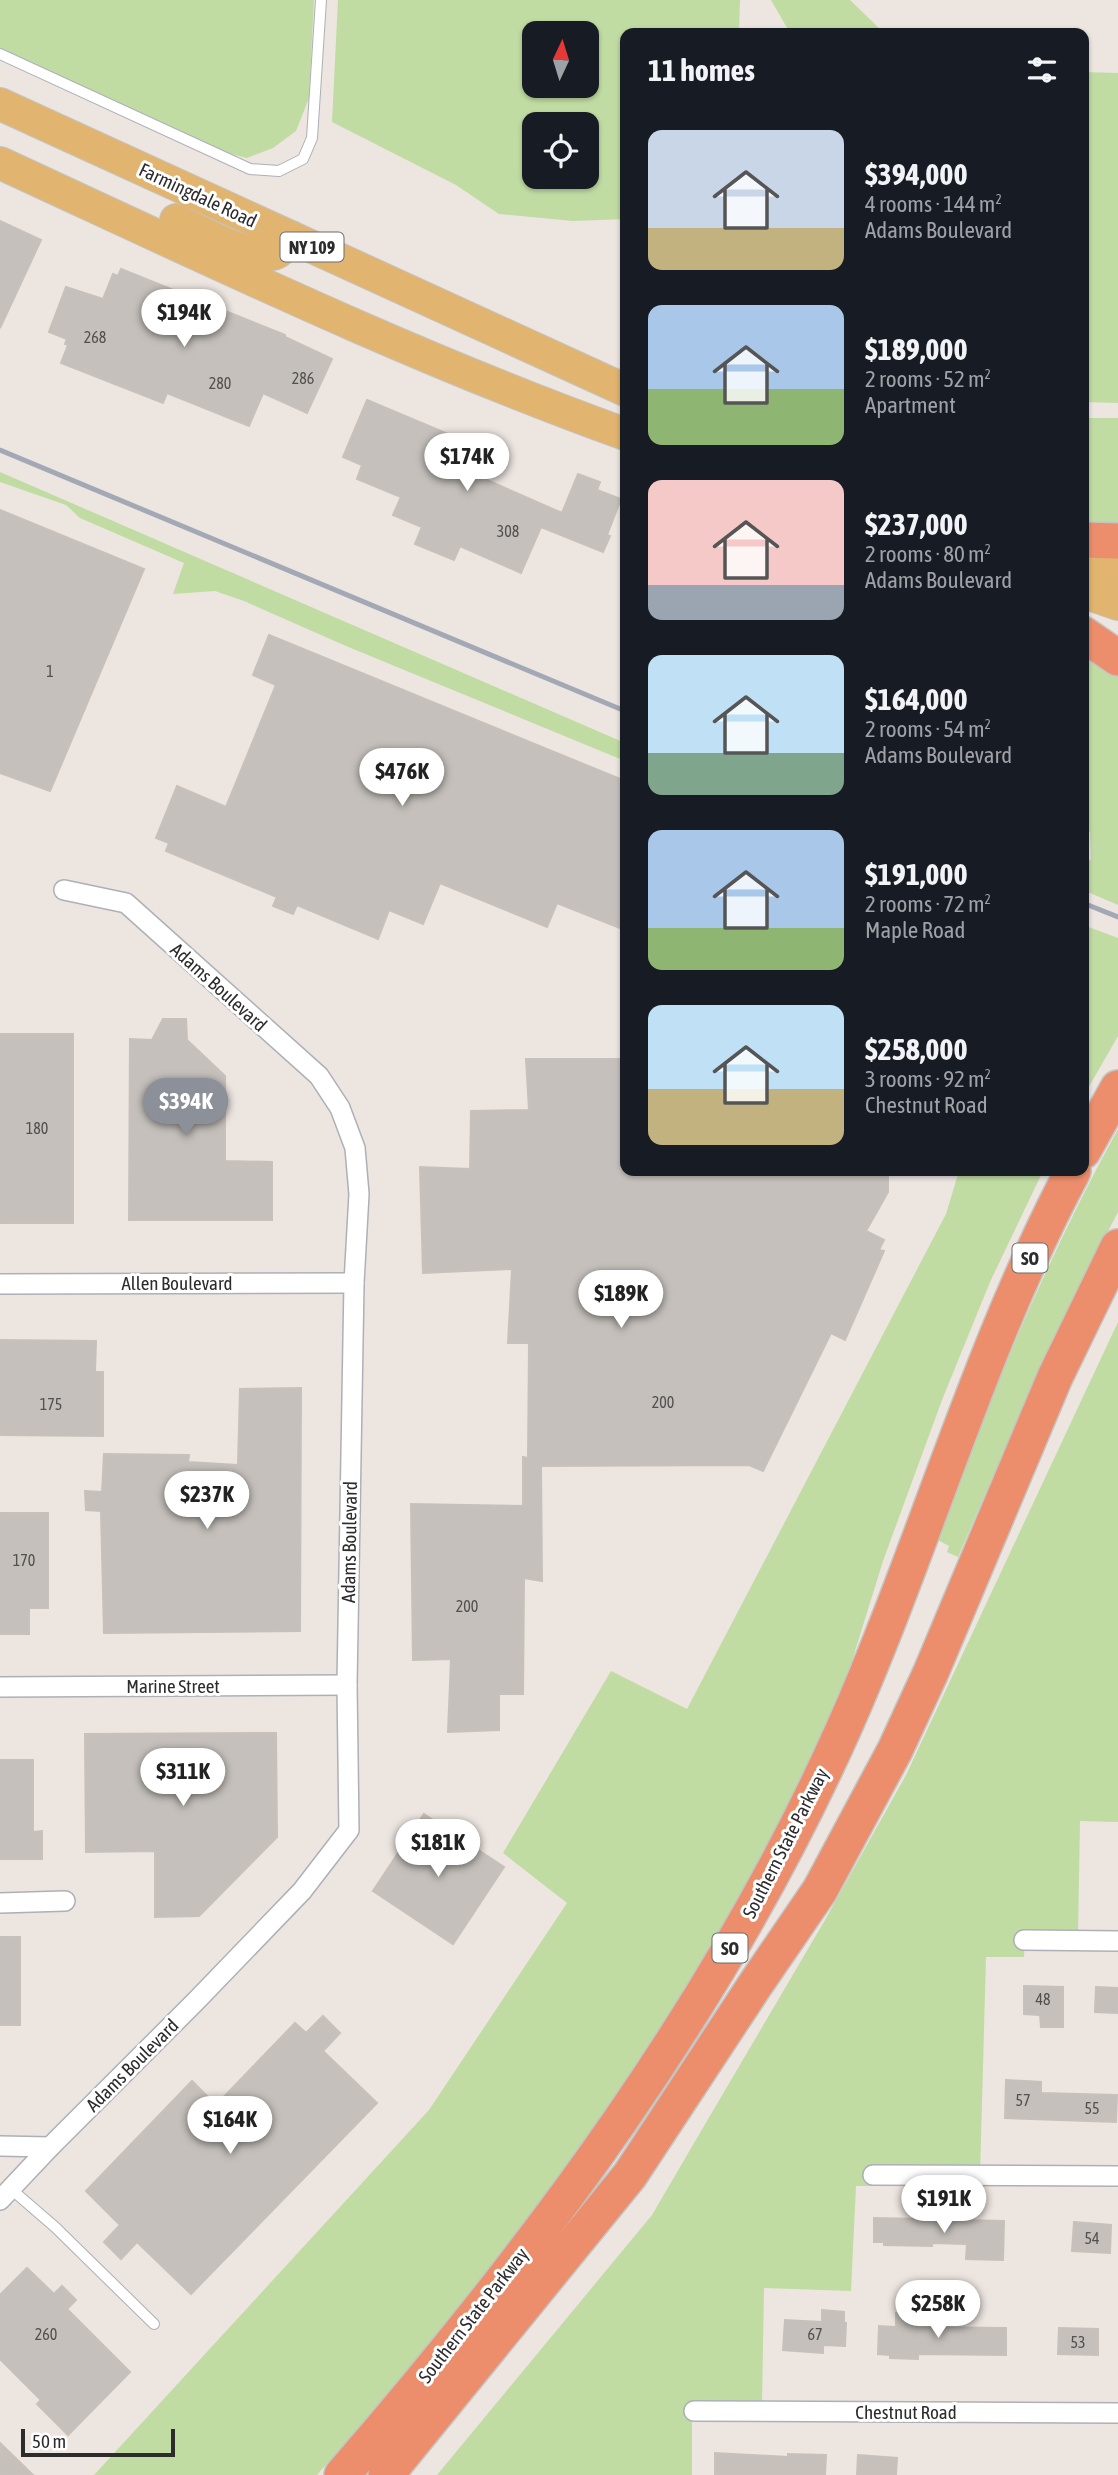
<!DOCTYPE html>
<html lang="en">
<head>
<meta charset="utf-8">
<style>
	:root { --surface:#171b24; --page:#242831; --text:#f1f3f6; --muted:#9ea1a6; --accent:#8c9099 }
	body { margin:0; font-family:"Asap Condensed",sans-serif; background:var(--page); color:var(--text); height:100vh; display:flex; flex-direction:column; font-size:26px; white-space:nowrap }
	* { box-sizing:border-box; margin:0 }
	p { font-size:23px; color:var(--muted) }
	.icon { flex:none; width:38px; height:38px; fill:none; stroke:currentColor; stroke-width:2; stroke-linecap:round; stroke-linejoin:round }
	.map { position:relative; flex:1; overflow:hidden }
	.drawer { position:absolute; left:620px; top:28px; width:469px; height:1148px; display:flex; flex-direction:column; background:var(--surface); border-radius:14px; box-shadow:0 2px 5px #0004 }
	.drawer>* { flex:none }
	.needle { width:46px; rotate:4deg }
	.controls { position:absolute; left:522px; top:21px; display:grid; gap:14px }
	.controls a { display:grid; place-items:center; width:77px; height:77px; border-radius:14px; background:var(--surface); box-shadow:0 2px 5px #0004; font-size:35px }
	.scale { position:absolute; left:21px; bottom:18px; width:154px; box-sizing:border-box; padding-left:7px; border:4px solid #2c2c2c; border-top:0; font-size:19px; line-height:24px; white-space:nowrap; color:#2c2c2c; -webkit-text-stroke:5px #fff; paint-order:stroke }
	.price { position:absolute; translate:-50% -60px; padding:0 16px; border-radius:24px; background:#fff; color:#222; font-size:23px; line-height:46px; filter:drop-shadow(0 2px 4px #0008) }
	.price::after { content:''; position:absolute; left:50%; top:42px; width:21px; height:16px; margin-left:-10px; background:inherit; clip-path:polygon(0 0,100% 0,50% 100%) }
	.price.active { background:var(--accent); color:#fff }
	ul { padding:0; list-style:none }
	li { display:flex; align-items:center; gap:21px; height:175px; padding:0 28px }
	li span { display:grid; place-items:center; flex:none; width:196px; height:140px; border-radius:14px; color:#555 }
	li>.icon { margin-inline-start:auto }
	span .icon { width:84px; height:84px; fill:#fffc; stroke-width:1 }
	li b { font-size:30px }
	h2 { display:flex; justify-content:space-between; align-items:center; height:84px; padding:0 28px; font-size:30px }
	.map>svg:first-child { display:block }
	.green { fill:#c0dca3; fill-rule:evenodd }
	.building { fill:#c5c0bb; stroke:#c8c0ba; stroke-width:2 }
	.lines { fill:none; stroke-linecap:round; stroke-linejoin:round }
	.service-casing { stroke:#adb0b7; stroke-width:12 }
	.minor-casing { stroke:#adb0b7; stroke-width:22 }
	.primary-casing { stroke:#c4c4c4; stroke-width:34 }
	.motorway-casing { stroke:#c4c4c4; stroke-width:38 }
	.service { stroke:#fff; stroke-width:10 }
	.minor { stroke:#fff; stroke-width:19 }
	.primary { stroke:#e1b470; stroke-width:32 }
	.motorway { stroke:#ec8e6b; stroke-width:35 }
	.rail { stroke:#a3a9b4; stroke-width:5 }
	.labels { text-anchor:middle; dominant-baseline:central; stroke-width:6; stroke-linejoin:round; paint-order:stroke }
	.number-label { font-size:16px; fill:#525150 }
	.shield { fill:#fff; stroke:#6b6b6b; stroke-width:2 }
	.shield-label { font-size:18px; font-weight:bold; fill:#2c2c2c }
	.street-label { font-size:19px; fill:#2c2c2c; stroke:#fff }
</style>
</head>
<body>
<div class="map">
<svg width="1118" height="2475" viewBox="0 0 1118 2475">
	<rect width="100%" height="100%" fill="#ece5e0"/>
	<!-- green -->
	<g class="green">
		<path d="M0 0H314L309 98 296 131 273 148 247 158 223 152 0 50Z"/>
		<path d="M338 0H740L739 33H625V219L573 221 499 214 456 185 332 122ZM534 33H586V86H534ZM534 124H586V177H534Z"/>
		<path d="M771 0H850L884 33H790Z"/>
		<path d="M1083 72 1118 73V403L1083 402Z"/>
		<path d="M1083 418H1118V533L1083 534Z"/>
		<path d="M0 472 625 743V761L346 646 244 601 215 591 173 594 184 563 80 518 66 505 0 482Z"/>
		<path d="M1083 648 1118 673V905L1083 890V866L1091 859 1090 832 1083 825Z"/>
		<path d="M1083 925 1118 938V1036L1083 1097Z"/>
		<path d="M1118 1129V1212L1053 1338 958 1557 947 1552 949 1546 938 1540C988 1399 1046 1260 1118 1129Z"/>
		<path d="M959 1171H1043L990 1282 942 1400 883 1561 842 1693 786 1811 682 2003 584 2145 442 2332 317 2475H94L429 2110 567 1903 503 1853 611 1671 687 1709 946 1214Z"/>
		<path d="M1118 1322V1822L1080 1821 1078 1935 1025 1937 1024 1957H986L980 2176H876L875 2186H856L851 2291 764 2288 762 2403 692 2404V2475H437L652 2215 697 2138 825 1920 906 1775Z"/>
	</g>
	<!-- building -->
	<g class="building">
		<path d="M0 221 41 240 0 328Z"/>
		<path d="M121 269 285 335V337L332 359 307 413 263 393 249 426 167 393 163 403 61 363 68 345 65 344 67 339 49 332 66 287 103 299 113 274 118 276Z"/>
		<path d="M367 400 498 455 487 480 562 513 578 474 600 482 597 490 621 499 607 535 610 536 603 552 541 527 521 573 460 546 454 560 415 544 422 527 393 515 401 497 357 479 362 465 343 457Z"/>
		<path d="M0 510 144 569 50 791 0 773Z"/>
		<path d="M269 635 625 781V930L557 903 547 927 440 883 423 924 389 910 378 939 297 905 293 914 273 906 277 897 166 851 169 843 156 838 177 786 226 807 276 685 253 675Z"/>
		<path d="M163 1019H186L187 1040 225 1076V1161L272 1162V1220H129L130 1039 152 1040Z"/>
		<rect x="0" y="1034" width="73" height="189"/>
		<path d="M526 1059H625V1171H888V1192L866 1231 884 1240 879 1250 884 1251 845 1340 831 1333 763 1471 749 1465 541 1466 542 1581 524 1578 523 1694H499V1730L448 1732 451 1659 413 1660 411 1504 523 1506V1457L528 1458 529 1343H508L512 1269 423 1273 420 1167 470 1169 471 1111 529 1110Z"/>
		<path d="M0 1340 96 1341 95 1372H103V1436L0 1435Z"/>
		<path d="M301 1388 300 1631 104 1633 101 1511 86 1510 85 1491 102 1492 104 1454 189 1455 188 1462 238 1465 240 1389Z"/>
		<path d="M0 1513H48V1608H29V1634H0Z"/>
		<path d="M276 1733 277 1837 199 1916 155 1917V1851L86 1852 85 1734Z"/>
		<path d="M0 1760H33V1832L42 1831V1859H0Z"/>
		<path d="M424 1814 504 1867 453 1944 373 1891Z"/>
		<rect x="0" y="1937" width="20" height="88"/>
		<path d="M1024 1986 1063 1987V2027H1041L1040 2015 1024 2014Z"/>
		<path d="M1096 1987 1118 1988V2013L1095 2012Z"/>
		<path d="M323 2016 340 2033 323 2051 377 2103 191 2294 137 2242 121 2259 104 2242 120 2225 86 2191 192 2081 216 2105 295 2023 306 2033Z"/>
		<path d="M1006 2080 1041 2082V2093L1117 2095 1116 2122 1005 2118Z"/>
		<path d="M874 2218 1004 2221 1003 2260 966 2259 967 2244 932 2243V2246L884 2245V2242H874Z"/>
		<path d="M1074 2222 1111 2225 1110 2253 1072 2251Z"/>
		<path d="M27 2268 54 2294 62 2286 76 2300 67 2309 130 2372 68 2435 37 2404 41 2400 0 2359V2295Z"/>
		<path d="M822 2310 844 2312V2323H846L845 2346 823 2345V2353L783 2350 785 2320 822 2322Z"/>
		<path d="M896 2313 917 2314V2327L1006 2328V2355L918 2354V2359L890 2358V2355L878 2354 879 2326 896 2327Z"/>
		<path d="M1059 2328 1098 2329V2355L1058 2354Z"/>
		<path d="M0 2443 33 2475H0Z"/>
		<path d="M715 2453 788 2457V2454L826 2455 825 2475H715Z"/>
		<path d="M858 2455 897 2458 896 2475H857Z"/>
	</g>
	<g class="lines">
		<!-- service casing -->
		<g class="service-casing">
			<g id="service">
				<path d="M0 54 250 169 279 171 303 159 312 138 321 0"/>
				<path d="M11 2189 55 2227 154 2324"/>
			</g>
		</g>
		<!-- minor casing -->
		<g class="minor-casing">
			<g id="minor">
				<path d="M0 1284 354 1283"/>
				<path d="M0 1687 347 1685"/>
				<path d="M0 1903 65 1901"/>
				<path d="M1024 1940 1118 1941"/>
				<path d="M0 2146 50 2147"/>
				<path d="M873 2175 1118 2176"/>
				<path d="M0 2200 50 2147 196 2001 302 1891 349 1830 347 1685 354 1283 359 1194 355 1148 340 1108 319 1076 126 903 64 890"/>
				<path d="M694 2411 1118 2413"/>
			</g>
		</g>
		<!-- primary casing -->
		<g class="primary-casing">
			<g id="primary">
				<path d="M0 104 625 390"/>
				<path d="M0 163C206 258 411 357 625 434"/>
				<path d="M176 220C197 230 255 263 276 253 282 250 287 243 291 237"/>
				<path d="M1083 560 1118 571"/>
				<path d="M1083 592 1118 604"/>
			</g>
		</g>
		<!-- motorway casing -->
		<g class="motorway-casing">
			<g id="motorway">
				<path d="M1083 540 1118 541"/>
				<path d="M1083 634 1118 658"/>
				<path d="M1083 1151 1118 1088"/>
				<path d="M342 2475C538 2249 720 2005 843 1730 925 1546 978 1350 1073 1171"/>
				<path d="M386 2475 630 2175 755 1985 820 1890 895 1750 931 1672 1055 1377 1118 1247"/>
			</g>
		</g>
		<!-- service -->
		<use href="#service" class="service"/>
		<!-- minor -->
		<use href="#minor" class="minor"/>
		<!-- primary -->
		<use href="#primary" class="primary"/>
		<!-- motorway -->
		<use href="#motorway" class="motorway"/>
		<!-- rail -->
		<g class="rail">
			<path d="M0 450 625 711"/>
			<path d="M1083 903 1118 917"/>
		</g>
	</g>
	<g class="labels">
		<!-- number labels -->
		<g class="number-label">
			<text x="95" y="337">268</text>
			<text x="303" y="378">286</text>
			<text x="220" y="383">280</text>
			<text x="508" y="531">308</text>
			<text x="50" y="671">1</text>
			<text x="37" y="1128">180</text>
			<text x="663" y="1402">200</text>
			<text x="51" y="1404">175</text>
			<text x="24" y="1560">170</text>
			<text x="467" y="1606">200</text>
			<text x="1043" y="1999">48</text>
			<text x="1023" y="2100">57</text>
			<text x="1092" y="2108">55</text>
			<text x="1092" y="2238">54</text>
			<text x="46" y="2334">260</text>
			<text x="815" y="2334">67</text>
			<text x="1078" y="2342">53</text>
		</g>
		<!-- shield labels -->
		<g class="shield">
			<rect x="280.5" y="232.5" width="63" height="29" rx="5"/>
			<rect x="1012.5" y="1243.5" width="35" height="29" rx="5"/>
			<rect x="712.5" y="1933.5" width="35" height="29" rx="5"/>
		</g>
		<g class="shield-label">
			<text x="312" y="247">NY 109</text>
			<text x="1030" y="1258">SO</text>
			<text x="730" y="1948">SO</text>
		</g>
		<!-- street labels -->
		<g class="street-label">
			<text transform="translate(198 195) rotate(25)">Farmingdale Road</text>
			<text transform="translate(219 987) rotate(42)">Adams Boulevard</text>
			<text x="177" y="1283">Allen Boulevard</text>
			<text transform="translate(349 1542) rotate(-89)">Adams Boulevard</text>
			<text x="173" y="1686">Marine Street</text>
			<text transform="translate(785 1843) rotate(-63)">Southern State Parkway</text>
			<text transform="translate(132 2065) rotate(-45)">Adams Boulevard</text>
			<text transform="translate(473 2315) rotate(-52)">Southern State Parkway</text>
			<text x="906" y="2412">Chestnut Road</text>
		</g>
	</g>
</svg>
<div class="controls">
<a><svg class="needle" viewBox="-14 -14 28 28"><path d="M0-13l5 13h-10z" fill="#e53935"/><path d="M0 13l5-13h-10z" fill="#9ea1a6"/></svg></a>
<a><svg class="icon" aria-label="locate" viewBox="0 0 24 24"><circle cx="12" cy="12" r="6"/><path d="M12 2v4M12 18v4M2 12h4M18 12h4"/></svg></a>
</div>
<div class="scale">50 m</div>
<b class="price" style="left:184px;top:349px">$194K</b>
<b class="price" style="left:467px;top:493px">$174K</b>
<b class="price" style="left:402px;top:808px">$476K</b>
<b class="price active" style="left:186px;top:1138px">$394K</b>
<b class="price" style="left:621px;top:1330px">$189K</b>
<b class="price" style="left:207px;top:1531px">$237K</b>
<b class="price" style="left:183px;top:1808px">$311K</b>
<b class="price" style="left:438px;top:1879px">$181K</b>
<b class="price" style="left:230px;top:2156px">$164K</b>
<b class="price" style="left:944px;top:2235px">$191K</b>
<b class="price" style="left:938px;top:2340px">$258K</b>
<section class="drawer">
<h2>11 homes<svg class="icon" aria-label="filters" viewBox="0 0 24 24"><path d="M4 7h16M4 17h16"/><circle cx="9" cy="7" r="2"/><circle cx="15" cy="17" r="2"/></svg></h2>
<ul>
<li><span style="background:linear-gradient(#c9d6e8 70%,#c2b280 0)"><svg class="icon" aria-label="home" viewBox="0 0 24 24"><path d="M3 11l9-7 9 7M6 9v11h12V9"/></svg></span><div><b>$394,000</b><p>4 rooms · 144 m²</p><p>Adams Boulevard</p></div></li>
<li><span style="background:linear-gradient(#a9c7e8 60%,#8fb573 0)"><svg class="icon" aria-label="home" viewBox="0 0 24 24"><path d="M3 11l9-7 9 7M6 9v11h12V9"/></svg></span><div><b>$189,000</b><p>2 rooms · 52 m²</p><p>Apartment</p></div></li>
<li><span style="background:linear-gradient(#f6c9c9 75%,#9aa5b1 0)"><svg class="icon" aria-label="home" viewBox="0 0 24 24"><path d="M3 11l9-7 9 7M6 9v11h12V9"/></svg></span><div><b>$237,000</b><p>2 rooms · 80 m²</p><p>Adams Boulevard</p></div></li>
<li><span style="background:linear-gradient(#bfe0f5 70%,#7fa58c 0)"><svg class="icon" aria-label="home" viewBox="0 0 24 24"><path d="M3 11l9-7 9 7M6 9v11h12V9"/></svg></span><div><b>$164,000</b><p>2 rooms · 54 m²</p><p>Adams Boulevard</p></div></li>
<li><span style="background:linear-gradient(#a9c7e8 70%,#8fb573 0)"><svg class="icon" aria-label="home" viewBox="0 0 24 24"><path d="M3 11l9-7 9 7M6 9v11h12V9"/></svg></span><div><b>$191,000</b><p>2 rooms · 72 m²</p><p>Maple Road</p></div></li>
<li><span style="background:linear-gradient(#bfe0f5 60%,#c2b280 0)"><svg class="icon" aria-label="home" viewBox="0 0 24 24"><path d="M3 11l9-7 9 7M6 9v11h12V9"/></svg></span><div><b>$258,000</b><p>3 rooms · 92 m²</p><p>Chestnut Road</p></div></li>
</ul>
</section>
</div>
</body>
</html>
